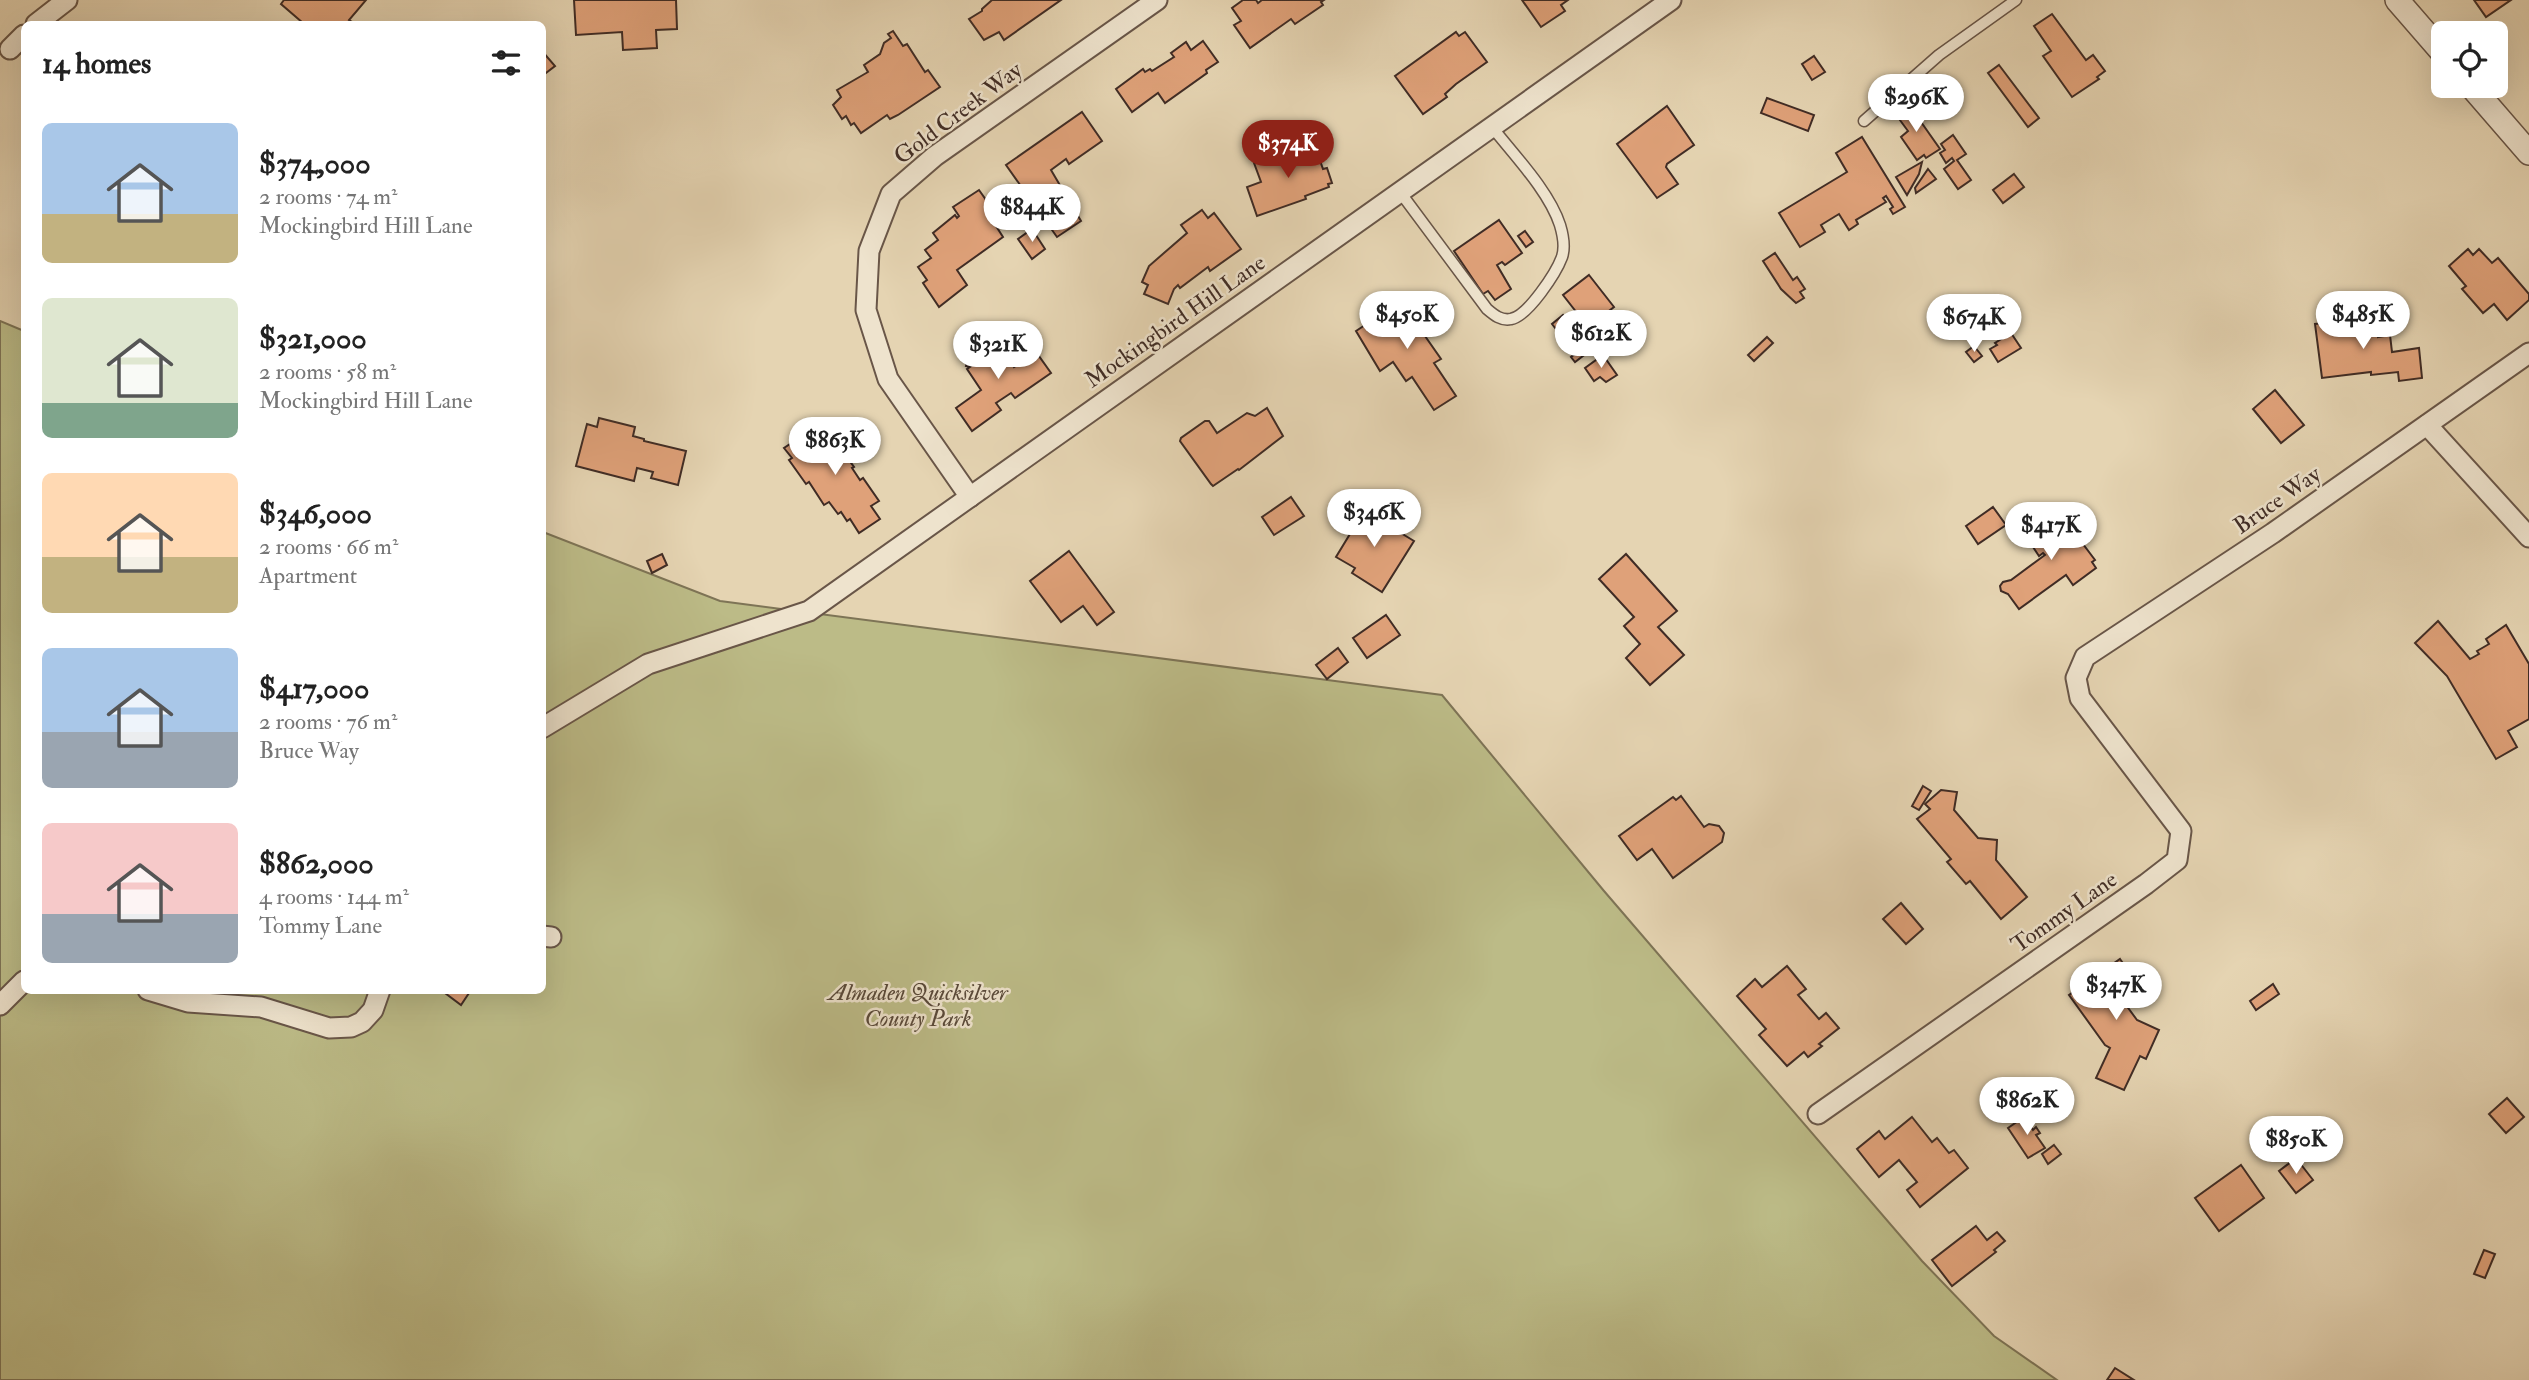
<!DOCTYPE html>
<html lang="en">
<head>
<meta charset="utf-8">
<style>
	:root { --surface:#fff; --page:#f6f6f6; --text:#222; --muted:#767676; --accent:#8f2418 }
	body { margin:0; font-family:"IM FELL Double Pica",serif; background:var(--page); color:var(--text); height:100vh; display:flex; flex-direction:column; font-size:26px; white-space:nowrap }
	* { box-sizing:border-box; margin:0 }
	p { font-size:23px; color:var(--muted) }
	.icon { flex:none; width:38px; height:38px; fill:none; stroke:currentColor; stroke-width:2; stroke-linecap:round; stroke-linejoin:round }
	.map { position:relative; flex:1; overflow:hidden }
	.drawer { position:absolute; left:21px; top:21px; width:525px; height:973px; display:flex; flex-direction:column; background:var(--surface); border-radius:10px; box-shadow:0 7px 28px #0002 }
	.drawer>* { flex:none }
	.fabs { position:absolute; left:2431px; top:21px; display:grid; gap:14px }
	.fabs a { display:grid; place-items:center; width:77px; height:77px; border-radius:10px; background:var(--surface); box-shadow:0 7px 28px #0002; font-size:35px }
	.price { position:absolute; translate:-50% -60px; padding:0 16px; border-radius:24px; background:#fff; color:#222; font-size:23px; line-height:46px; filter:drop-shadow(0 2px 4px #0008) }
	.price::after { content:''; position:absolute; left:50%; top:42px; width:21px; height:16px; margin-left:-10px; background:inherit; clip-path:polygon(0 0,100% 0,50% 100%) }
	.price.on { background:var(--accent); color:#fff }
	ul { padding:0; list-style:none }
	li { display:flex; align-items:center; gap:21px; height:175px; padding:0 21px }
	li span { display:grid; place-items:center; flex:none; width:196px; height:140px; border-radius:10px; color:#555 }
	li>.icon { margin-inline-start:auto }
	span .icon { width:84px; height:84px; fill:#fffc; stroke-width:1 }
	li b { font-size:30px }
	h2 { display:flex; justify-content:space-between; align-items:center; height:84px; padding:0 21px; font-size:30px }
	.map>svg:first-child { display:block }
	.green { fill:#bcbb87; stroke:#7e7456; stroke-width:2 }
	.building { fill:#dfa179; stroke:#402c25; stroke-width:2 }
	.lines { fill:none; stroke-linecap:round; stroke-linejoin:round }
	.service-casing { stroke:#695648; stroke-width:13 }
	.minor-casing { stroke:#695648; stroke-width:23 }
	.tertiary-casing { stroke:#695648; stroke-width:26 }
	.service { stroke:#eee3cd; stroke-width:10 }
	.minor { stroke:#eee3cd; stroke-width:19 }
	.tertiary { stroke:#eee3cd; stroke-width:23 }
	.labels { text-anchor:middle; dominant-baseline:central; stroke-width:5; stroke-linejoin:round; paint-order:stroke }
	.street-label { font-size:23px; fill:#402c25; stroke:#eee3cd }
	.park-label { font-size:23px; font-style:italic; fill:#594939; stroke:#eee3cd }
</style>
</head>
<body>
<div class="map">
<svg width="2529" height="1380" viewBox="0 0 2529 1380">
	<rect width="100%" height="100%" fill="#e5d4b2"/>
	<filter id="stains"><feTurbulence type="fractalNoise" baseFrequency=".00286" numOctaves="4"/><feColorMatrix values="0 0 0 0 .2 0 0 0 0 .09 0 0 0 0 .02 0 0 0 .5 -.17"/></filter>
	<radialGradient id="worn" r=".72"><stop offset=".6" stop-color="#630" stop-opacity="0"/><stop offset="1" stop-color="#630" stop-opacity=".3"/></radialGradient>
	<!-- green -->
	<path class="green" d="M0 321 24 331V990H542L543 532 720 601 1442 695 1604 891 1922 1261 1994 1336 2057 1380H0Z"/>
	<!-- building -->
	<g class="building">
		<path d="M284 0H366L349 20 352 22 350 24H301L303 23 281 4Z"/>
		<path d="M574 0H676L677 29 656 30 657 48 623 50 622 32 576 35Z"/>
		<path d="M992 0H1061L1004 40 999 32 984 40 969 19 982 11V9Z"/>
		<path d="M1243 0H1256L1258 3 1262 0H1324L1321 2 1323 5 1295 24 1291 19 1250 48 1234 25 1241 21 1232 8Z"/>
		<path d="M1522 0H1568L1561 5 1565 11 1541 27Z"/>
		<path d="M2474 0H2511L2486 17Z"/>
		<path d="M2052 14 2086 60 2093 55 2105 71 2097 77 2099 79 2072 97 2043 56 2051 51 2034 26Z"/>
		<path d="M893 31 903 46 907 44 925 72 928 70 940 87 898 115 890 119 887 115 861 133 854 123 851 125 846 116 842 119 833 105 841 97 837 90 868 72 864 65 880 54 884 43 891 38 888 34Z"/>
		<path d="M1456 32 1459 36 1465 32 1487 62 1456 84 1445 94 1447 97 1423 114 1395 76Z"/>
		<path d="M1203 41 1218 62 1206 70 1207 73 1165 103 1158 93 1132 112 1116 89 1143 69 1145 72 1150 69 1152 71 1174 57 1171 53 1186 42 1191 50Z"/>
		<path d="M542 51 555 66 542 76Z"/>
		<path d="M1814 56 1825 72 1812 80 1802 64Z"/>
		<path d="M1999 65 2039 118 2028 127 1988 73Z"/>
		<path d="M1920 93 1931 110 1923 115 1912 99Z"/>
		<path d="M1767 98 1814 115 1808 131 1761 113Z"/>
		<path d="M1907 102 1940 149 1926 158 1924 155 1917 160 1901 137 1908 131 1894 112Z"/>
		<path d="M1667 106 1694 145 1667 164 1666 167 1678 184 1657 198 1617 144Z"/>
		<path d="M1082 112 1102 141 1069 164 1066 159 1051 170 1081 221 1057 237 1006 165Z"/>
		<path d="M1953 135 1966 154 1957 160 1971 180 1958 189 1944 169 1954 161 1952 158 1946 163 1940 153 1945 150 1941 144Z"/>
		<path d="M1862 137 1905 207 1893 214 1890 209 1893 207 1886 196 1883 198 1886 202 1856 220 1858 224 1849 230 1839 214 1821 225 1825 232 1800 247 1779 213 1847 172 1836 153Z"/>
		<path d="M1311 145 1314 153 1317 152 1323 169 1327 168 1332 183 1328 184 1329 187 1305 196 1306 199 1257 216 1247 187 1261 182 1254 163Z"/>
		<path d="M1922 162 1919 174 1907 195 1896 177Z"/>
		<path d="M1928 169 1936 179 1916 193 1915 188Z"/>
		<path d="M2014 174 2024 187 2003 203 1993 190Z"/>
		<path d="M979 190 991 207 989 215 1003 237 957 270 967 285 939 307 923 283 927 280 918 267 931 258 925 250 938 240 933 233 955 215 957 218 959 216 953 207Z"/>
		<path d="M1202 210 1208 218 1214 213 1241 249 1210 271 1208 267 1180 288 1178 285 1174 289 1168 304 1144 294 1148 285 1142 282 1149 266 1187 233 1181 225Z"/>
		<path d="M1499 220 1522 253 1505 265 1502 262 1497 265 1511 289 1495 300 1488 291 1483 294 1454 251Z"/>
		<path d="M1032 229 1045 249 1032 259 1018 239Z"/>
		<path d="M1525 231 1533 242 1526 247 1518 236Z"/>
		<path d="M2468 249 2473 255 2479 249 2492 263 2498 258 2529 294V300L2507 320 2494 304 2483 313 2462 289 2466 286 2449 266Z"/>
		<path d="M1775 253 1793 280 1797 277 1805 289 1800 292 1804 298 1796 303 1781 289 1763 261Z"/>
		<path d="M1589 275 1614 307 1588 327 1583 322 1580 324 1600 343 1575 362 1571 357 1575 354 1552 324 1563 315 1567 320 1577 313 1563 295Z"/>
		<path d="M1409 300 1423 322 1418 326 1441 359 1434 363 1456 396 1434 410 1412 377 1406 381 1393 362 1380 371 1356 331 1397 304 1398 307Z"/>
		<path d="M2376 317 2378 337 2390 335 2392 352 2419 348 2422 378 2399 381 2398 372 2371 375V372L2322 378 2315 324 2352 320 2353 327 2357 326 2356 320Z"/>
		<path d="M2011 333 2021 348 1998 362 1990 349 1997 345 1995 343Z"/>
		<path d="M1767 337 1773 343 1754 361 1748 355Z"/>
		<path d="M994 338 1014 367 1036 352 1051 373 1015 398 1011 393 996 403 1001 410 972 431 956 408 981 390 967 369 970 367 966 366 970 351 974 352Z"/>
		<path d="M1974 346 1982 356 1974 362 1966 352Z"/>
		<path d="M1603 355 1617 375 1606 382 1600 377 1594 381 1585 368Z"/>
		<path d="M2275 390 2304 425 2281 443 2253 409Z"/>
		<path d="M1267 408 1283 436 1239 470 1238 469 1213 486 1211 484 1180 441 1181 438 1205 421H1209L1217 433 1247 413 1255 416Z"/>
		<path d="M599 418 635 427 633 436 644 439V441L686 451 678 485 651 478 653 472 637 468 634 481 576 466 587 424 597 427Z"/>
		<path d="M836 428 856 456 849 460 854 467 852 468 860 480 863 478 879 501 871 506 880 519 859 533 850 519 847 521 841 512 838 514 829 502 824 505 809 482 806 484 789 460 792 458 784 448 805 434 812 444Z"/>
		<path d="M1291 497 1304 516 1274 535 1262 517Z"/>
		<path d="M1358 507 1414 541 1382 592 1352 573 1355 568 1336 557 1353 529 1347 525Z"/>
		<path d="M1993 507 2006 525 1978 544 1966 526Z"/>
		<path d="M2061 514 2072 529 2075 527 2086 542 2083 544 2095 560 2092 562 2096 568 2073 585 2066 575 2019 609 2008 594 2001 591 2000 586 2003 582 2011 580 2045 555 2043 553 2039 556 2027 538Z"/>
		<path d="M1069 551 1114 612 1097 625 1083 606 1061 622 1030 581Z"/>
		<path d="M662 554 667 565 652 573 647 561Z"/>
		<path d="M1626 554 1677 611 1658 627 1684 655 1650 685 1626 658 1640 644 1624 626 1634 617 1599 579Z"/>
		<path d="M1386 615 1400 635 1367 658 1353 638Z"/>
		<path d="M2438 621 2470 659 2479 654 2477 651 2489 644 2486 639 2506 625 2529 664V719L2508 731 2517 747 2496 759 2447 676 2415 643Z"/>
		<path d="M1338 648 1348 662 1327 679 1316 665Z"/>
		<path d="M1923 786 1931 791 1919 810 1912 806Z"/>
		<path d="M1941 790 1957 792 1954 810 1978 838 1997 840 1996 860 2027 897 2001 919 1970 881 1966 884 1947 862 1951 859 1917 819 1930 809 1925 804Z"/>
		<path d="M1681 796 1704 827 1709 824 1719 826 1724 833 1722 842 1673 878 1652 849 1637 860 1619 836 1673 797 1676 800Z"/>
		<path d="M1901 903 1923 929 1906 944 1883 919Z"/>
		<path d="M2120 959 2144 993 2126 1005 2137 1020 2159 1030 2146 1059 2140 1056 2124 1090 2096 1078 2110 1048 2105 1045 2069 995Z"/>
		<path d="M1787 966 1806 989 1798 995 1819 1019 1826 1013 1839 1028 1819 1044 1822 1046 1808 1057 1804 1052 1787 1066 1759 1035 1766 1029 1737 996 1755 979 1762 987Z"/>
		<path d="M2273 984 2279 994 2256 1010 2250 1001Z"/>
		<path d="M441 990H471L461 1005Z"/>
		<path d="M2507 1098 2524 1117 2506 1133 2489 1114Z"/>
		<path d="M1912 1117 1932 1142 1937 1138 1949 1153 1954 1150 1968 1168 1920 1207 1907 1190 1917 1182 1899 1160 1879 1177 1857 1149 1879 1131 1885 1139Z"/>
		<path d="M2024 1117 2033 1130 2036 1127 2040 1133 2036 1135 2045 1148 2028 1158 2008 1128Z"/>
		<path d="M2054 1145 2061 1154 2048 1164 2042 1154Z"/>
		<path d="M2296 1158 2313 1180 2296 1193 2279 1171Z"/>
		<path d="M2241 1165 2264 1198 2219 1231 2195 1198Z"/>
		<path d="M1976 1226 1987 1240 1997 1232 2005 1241 1994 1250 1996 1252 1952 1286 1932 1260Z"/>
		<path d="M2484 1250 2495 1254 2485 1278 2474 1274Z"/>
		<path d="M2115 1368 2134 1380H2107Z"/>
	</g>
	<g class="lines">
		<!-- service casing -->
		<g class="service-casing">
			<g id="service">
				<path d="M1864 121 1939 55 2016 0"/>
				<path d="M1400 192 1487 309C1494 315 1501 321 1511 319 1528 316 1556 273 1562 257 1565 248 1563 235 1560 225 1549 191 1514 155 1492 127"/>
			</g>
		</g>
		<!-- minor casing -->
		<g class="minor-casing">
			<g id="minor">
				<path d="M36 24 67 0"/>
				<path d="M10 49 24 35"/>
				<path d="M2427 425 2529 537"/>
				<path d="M970 497 888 379 866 310 869 251 891 194 935 156 1157 0"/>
				<path d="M542 728 648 664 809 611 1671 0"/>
				<path d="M542 936 551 937"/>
				<path d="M148 990 188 1002 261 1007 329 1028 351 1027 362 1022 373 1010 380 990"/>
				<path d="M0 1005 24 981"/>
				<path d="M1818 1114 2146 884 2177 860 2181 831 2080 698 2076 678 2085 657 2273 533 2529 353"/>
			</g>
		</g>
		<!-- tertiary casing -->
		<g class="tertiary-casing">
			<g id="tertiary">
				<path d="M2397 0 2443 53"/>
				<path d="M2471 86 2529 153"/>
			</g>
		</g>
		<!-- service -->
		<use href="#service" class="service"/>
		<!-- minor -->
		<use href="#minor" class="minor"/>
		<!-- tertiary -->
		<use href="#tertiary" class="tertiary"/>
	</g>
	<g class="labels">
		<!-- street labels -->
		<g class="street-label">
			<text transform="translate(958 113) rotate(-37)">Gold Creek Way</text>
			<text transform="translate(1175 321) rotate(-35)">Mockingbird Hill Lane</text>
			<text transform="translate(2277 500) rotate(-35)">Bruce Way</text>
			<text transform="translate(2064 912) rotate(-35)">Tommy Lane</text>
		</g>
		<!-- park labels -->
		<g class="park-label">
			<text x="918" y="992">Almaden Quicksilver<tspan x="918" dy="26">County Park</tspan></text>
		</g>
	</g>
	<rect width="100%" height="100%" filter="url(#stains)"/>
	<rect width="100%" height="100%" fill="url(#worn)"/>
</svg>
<div class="fabs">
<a><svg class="icon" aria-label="locate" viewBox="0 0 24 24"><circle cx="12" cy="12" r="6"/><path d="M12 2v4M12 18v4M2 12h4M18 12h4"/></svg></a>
</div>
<b class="price" style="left:1916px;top:134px">$296K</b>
<b class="price on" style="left:1288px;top:180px">$374K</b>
<b class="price" style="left:1032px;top:244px">$844K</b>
<b class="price" style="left:1407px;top:351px">$450K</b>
<b class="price" style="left:2363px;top:351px">$485K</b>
<b class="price" style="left:1974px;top:354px">$674K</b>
<b class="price" style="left:1601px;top:370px">$612K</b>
<b class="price" style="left:998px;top:381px">$321K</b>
<b class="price" style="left:835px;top:477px">$863K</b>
<b class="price" style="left:1374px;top:549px">$346K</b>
<b class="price" style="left:2051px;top:562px">$417K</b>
<b class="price" style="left:2116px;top:1022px">$347K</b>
<b class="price" style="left:2027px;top:1137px">$862K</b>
<b class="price" style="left:2296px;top:1176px">$850K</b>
<section class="drawer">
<h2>14 homes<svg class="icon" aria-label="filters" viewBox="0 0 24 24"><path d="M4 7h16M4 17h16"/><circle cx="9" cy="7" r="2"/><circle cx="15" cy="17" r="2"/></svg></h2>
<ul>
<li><span style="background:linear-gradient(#a9c7e8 65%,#c2b280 0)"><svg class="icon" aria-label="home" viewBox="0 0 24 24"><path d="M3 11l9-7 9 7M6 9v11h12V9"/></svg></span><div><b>$374,000</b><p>2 rooms · 74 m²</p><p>Mockingbird Hill Lane</p></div></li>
<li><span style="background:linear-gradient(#dfe7d0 75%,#7fa58c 0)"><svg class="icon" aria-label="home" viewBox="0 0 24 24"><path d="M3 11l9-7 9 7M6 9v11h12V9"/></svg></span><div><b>$321,000</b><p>2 rooms · 58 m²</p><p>Mockingbird Hill Lane</p></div></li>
<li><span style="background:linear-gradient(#ffd9b3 60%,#c2b280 0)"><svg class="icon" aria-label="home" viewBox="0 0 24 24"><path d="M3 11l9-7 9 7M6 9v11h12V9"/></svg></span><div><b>$346,000</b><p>2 rooms · 66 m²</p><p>Apartment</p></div></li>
<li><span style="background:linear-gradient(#a9c7e8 60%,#9aa5b1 0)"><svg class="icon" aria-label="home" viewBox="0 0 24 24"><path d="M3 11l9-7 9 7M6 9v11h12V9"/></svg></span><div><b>$417,000</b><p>2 rooms · 76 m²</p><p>Bruce Way</p></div></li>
<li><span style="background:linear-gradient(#f6c9c9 65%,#9aa5b1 0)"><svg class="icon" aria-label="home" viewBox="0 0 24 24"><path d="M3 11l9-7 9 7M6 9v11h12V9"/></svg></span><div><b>$862,000</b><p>4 rooms · 144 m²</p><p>Tommy Lane</p></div></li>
</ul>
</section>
</div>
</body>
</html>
